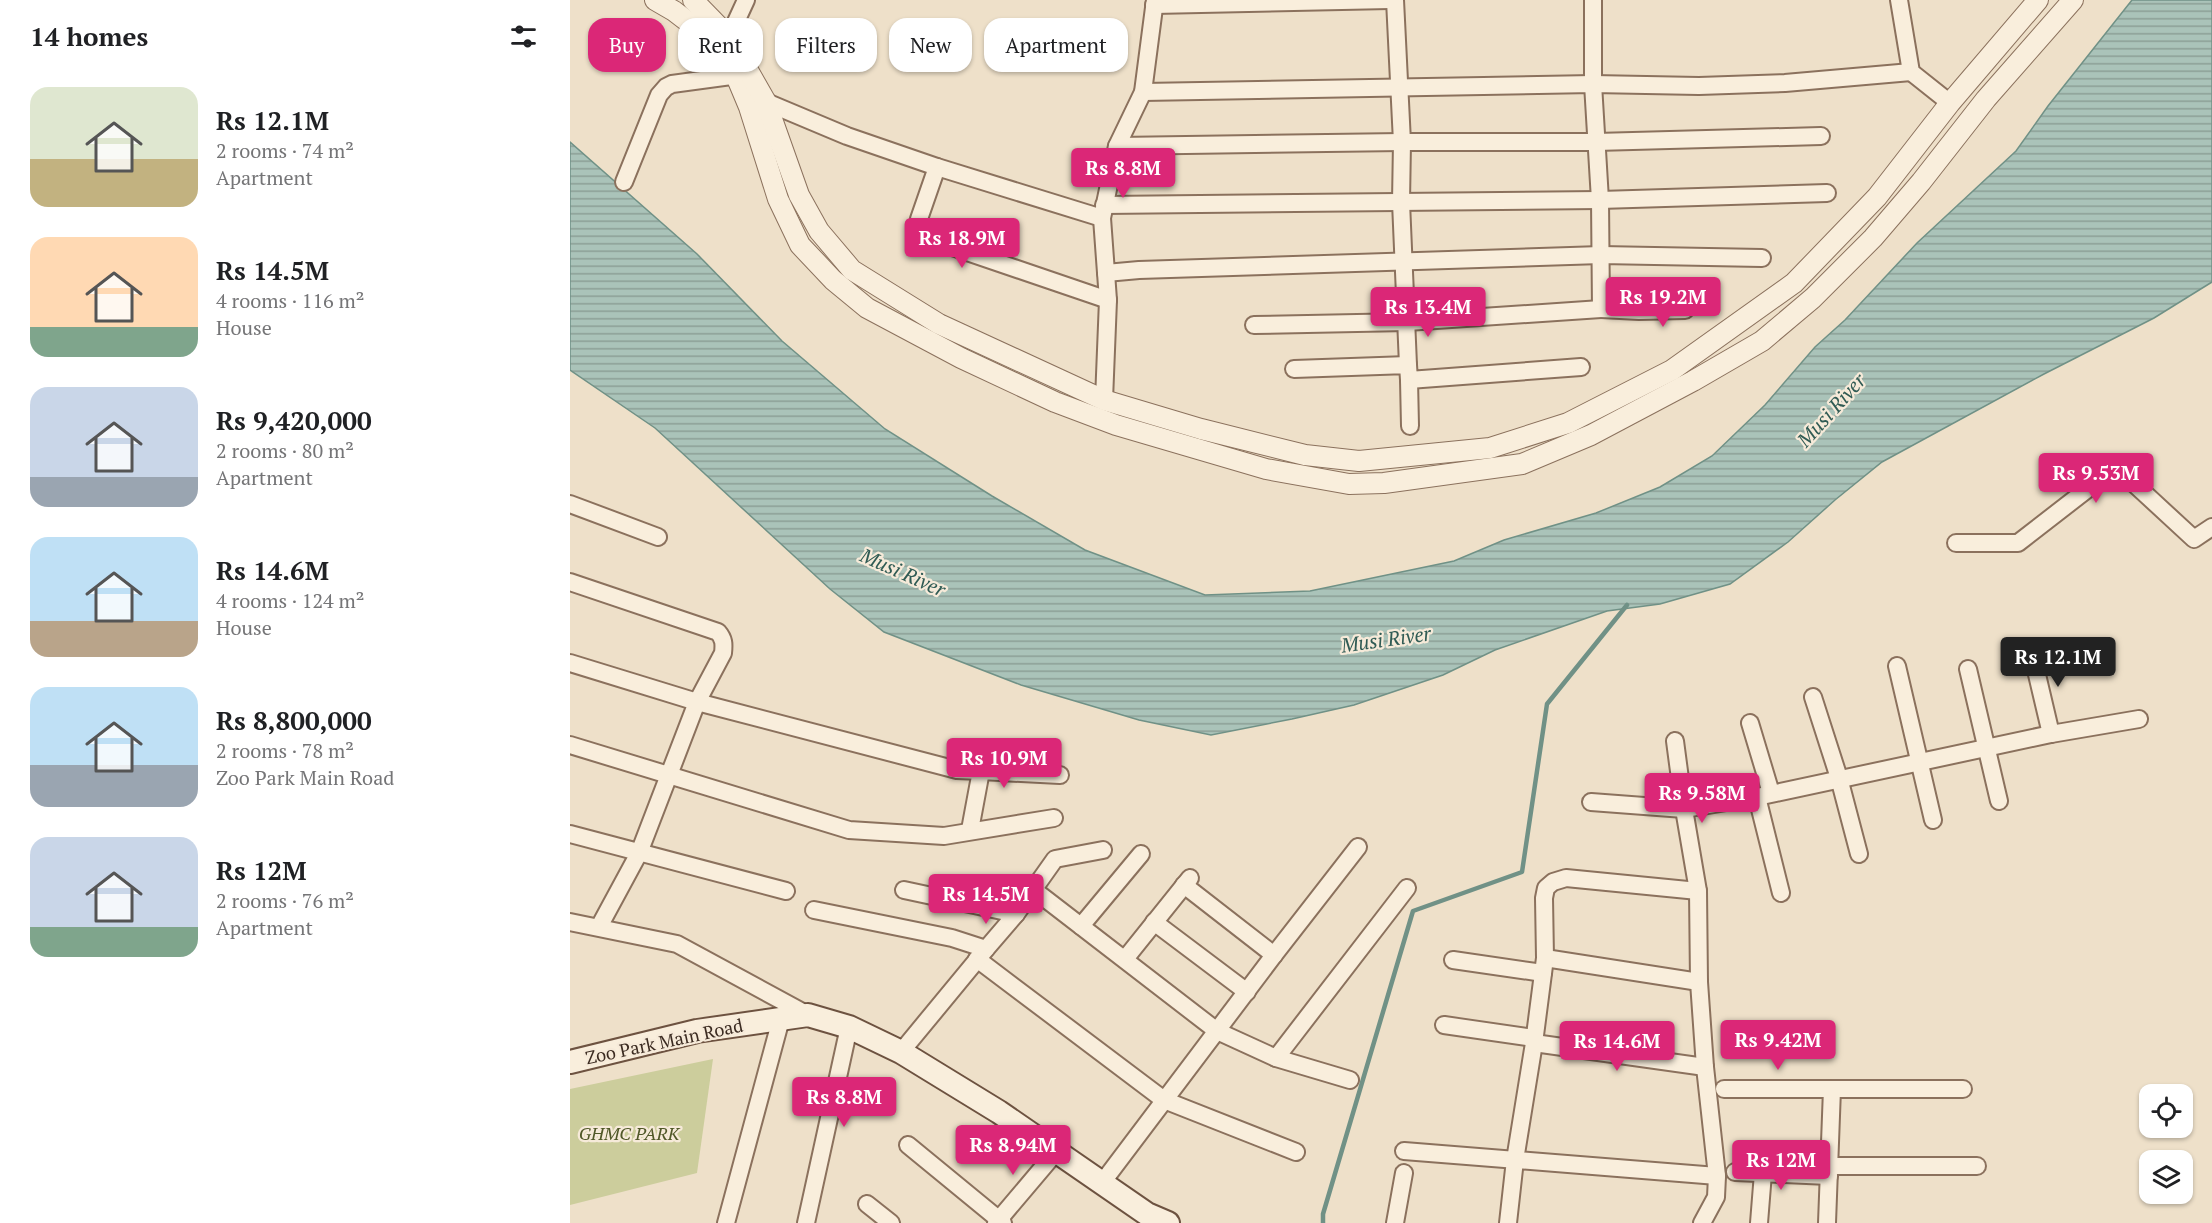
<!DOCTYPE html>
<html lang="en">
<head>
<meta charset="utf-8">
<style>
	:root { --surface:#fff; --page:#f2f2f2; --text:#202124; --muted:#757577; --accent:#db2777 }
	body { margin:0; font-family:"PT Serif",serif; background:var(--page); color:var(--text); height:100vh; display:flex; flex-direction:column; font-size:22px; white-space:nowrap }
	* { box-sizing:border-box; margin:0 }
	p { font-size:20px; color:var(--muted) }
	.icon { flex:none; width:33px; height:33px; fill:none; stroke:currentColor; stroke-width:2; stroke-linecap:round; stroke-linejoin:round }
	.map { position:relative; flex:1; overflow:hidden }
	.sheet { display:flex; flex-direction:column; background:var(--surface); width:570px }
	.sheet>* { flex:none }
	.guide { position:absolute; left:18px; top:18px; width:570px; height:54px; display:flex; gap:12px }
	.fabs { position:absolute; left:1569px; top:1084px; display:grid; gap:12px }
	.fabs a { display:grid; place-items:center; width:54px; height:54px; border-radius:12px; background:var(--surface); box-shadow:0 2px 4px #0004; font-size:30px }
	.price { position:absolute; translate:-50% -51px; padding:0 14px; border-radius:6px; background:var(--accent); color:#fff; font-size:20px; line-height:39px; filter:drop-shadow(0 2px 3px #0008) }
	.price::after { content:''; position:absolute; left:50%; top:36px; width:18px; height:14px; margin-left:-9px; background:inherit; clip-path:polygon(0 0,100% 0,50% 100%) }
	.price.selected { background:#222; color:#fff }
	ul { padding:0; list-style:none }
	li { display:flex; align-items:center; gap:18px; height:150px; padding:0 30px }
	li span { display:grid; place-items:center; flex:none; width:168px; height:120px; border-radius:18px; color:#555 }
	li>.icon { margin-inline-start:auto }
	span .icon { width:72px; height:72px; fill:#fffc; stroke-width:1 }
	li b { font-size:26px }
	h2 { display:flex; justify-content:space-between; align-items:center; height:72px; padding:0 30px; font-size:26px }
	.chip { padding:0 21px; border-radius:18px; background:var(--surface); box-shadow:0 2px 4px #0004; font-size:21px; line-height:54px }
	.chip.selected { background:var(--accent); color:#fff }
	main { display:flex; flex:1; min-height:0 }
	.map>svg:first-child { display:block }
	.green { fill:#cccd9c }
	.water { fill:url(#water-rules); stroke:#709186; stroke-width:1.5 }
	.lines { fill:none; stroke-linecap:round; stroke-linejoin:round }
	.stream { stroke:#709186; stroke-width:4.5 }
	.minor-casing { stroke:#8b715d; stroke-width:20 }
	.tertiary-casing { stroke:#8b715d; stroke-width:22 }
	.secondary-casing { stroke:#6d5240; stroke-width:26 }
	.minor { stroke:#f9eedc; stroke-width:16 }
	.tertiary { stroke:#f9eedc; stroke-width:20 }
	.secondary { stroke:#f9eedc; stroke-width:22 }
	.labels { text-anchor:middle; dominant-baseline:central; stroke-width:4.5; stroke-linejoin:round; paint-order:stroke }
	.street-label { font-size:18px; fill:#3b2b21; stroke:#f6ead9 }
	.park-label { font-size:18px; font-style:italic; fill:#505828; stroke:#f6ead9 }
	.water-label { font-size:20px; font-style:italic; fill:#305b54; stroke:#f6ead9 }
</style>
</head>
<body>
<main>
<section class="sheet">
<h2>14 homes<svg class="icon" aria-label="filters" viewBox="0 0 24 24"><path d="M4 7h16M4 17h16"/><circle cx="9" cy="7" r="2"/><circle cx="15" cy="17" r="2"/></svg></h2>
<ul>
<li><span style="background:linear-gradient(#dfe7d0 60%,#c2b280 0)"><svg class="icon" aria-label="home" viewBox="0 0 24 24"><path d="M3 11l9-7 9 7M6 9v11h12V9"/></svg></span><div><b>Rs 12.1M</b><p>2 rooms · 74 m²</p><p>Apartment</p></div></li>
<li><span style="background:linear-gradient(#ffd9b3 75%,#7fa58c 0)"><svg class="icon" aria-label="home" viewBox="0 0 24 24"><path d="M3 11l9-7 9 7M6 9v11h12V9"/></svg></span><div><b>Rs 14.5M</b><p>4 rooms · 116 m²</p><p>House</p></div></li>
<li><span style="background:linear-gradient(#c9d6e8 75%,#9aa5b1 0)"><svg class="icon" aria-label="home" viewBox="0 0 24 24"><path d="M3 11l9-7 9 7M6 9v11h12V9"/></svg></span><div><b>Rs 9,420,000</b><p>2 rooms · 80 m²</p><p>Apartment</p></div></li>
<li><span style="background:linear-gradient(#bfe0f5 70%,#b9a48a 0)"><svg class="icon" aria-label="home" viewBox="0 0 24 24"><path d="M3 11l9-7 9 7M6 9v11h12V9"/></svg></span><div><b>Rs 14.6M</b><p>4 rooms · 124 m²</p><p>House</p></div></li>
<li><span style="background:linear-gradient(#bfe0f5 65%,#9aa5b1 0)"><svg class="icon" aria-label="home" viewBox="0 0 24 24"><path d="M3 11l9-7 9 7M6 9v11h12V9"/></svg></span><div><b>Rs 8,800,000</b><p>2 rooms · 78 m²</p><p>Zoo Park Main Road</p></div></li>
<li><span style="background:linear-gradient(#c9d6e8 75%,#7fa58c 0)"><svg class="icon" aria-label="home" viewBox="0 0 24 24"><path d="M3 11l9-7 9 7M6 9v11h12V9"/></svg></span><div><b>Rs 12M</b><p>2 rooms · 76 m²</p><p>Apartment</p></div></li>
</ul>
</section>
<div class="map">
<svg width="1642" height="1223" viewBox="0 0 1642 1223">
	<defs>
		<pattern id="water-rules" width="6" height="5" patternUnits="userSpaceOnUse" patternTransform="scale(1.5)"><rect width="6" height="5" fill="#aac3b9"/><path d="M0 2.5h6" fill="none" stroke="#8c9f96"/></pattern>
	</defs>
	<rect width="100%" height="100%" fill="#eee0c9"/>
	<!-- green -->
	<path class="green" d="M143 1059 127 1173 0 1205V1089Z"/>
	<!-- water -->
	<path class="water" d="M1562 0H1642V282L1584 318 1474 374 1312 462 1265 500 1218 542 1160 584 1090 604 1037 611 925 650 873 675 784 705 722 719 641 735 569 720 451 685 314 632 260 589 85 428 0 370V142L127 254 212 341 315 429 422 496 515 550 635 595 740 591 884 561 934 540 1026 513 1090 487 1142 456 1195 405 1245 347 1275 320 1347 243 1446 151 1478 106Z"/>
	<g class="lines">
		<!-- stream -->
		<path class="stream" d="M753 1223V1214L843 911 952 872 977 704 1057 605"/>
		<!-- minor casing -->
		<g class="minor-casing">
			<g id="minor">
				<path d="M825 0 832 142 831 202 838 365"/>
				<path d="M1023 0V84L1030 200 1031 309 1069 311 1115 310"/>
				<path d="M1329 0 1341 72 1380 103"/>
				<path d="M584 5 820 0"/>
				<path d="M159 37 176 0"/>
				<path d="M573 92 1023 84 1129 86 1215 83 1341 72"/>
				<path d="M196 102 277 136 367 167 532 218"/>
				<path d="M547 146 832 142H1026L1251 136"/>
				<path d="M367 167 349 219V228L356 238 538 300"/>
				<path d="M54 182 89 95 96 87 102 84 176 74"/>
				<path d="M534 205 1030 200 1257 193"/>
				<path d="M536 273 569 270 1031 255 1192 258"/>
				<path d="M684 325 837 322 1031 309"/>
				<path d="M724 369 838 365 839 380 1011 367"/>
				<path d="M839 380 840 426"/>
				<path d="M534 400 538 300 532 218 547 146 573 92 585 0"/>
				<path d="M0 504 88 537"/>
				<path d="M1386 543H1448L1546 467 1624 539 1642 527"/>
				<path d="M0 582 148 632C154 639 154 644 153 653L127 702 69 853 29 927"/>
				<path d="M1461 649 1481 734"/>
				<path d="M0 663 127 702 387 770 411 771"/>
				<path d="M1327 666 1363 820"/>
				<path d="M1398 669 1429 801"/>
				<path d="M1243 697 1269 778 1289 854"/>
				<path d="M1180 723 1201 793"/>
				<path d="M0 745 279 830 374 836 484 818"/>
				<path d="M1187 797 1211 893"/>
				<path d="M1021 802 1114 809 1105 741"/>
				<path d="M400 830 411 771 490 775"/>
				<path d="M0 834 216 891"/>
				<path d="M614 885 704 955"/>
				<path d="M334 890 446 914"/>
				<path d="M464 890 647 1031 706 1058 780 1080"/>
				<path d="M244 910 382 938 416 949"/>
				<path d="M0 922 107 944 238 1015"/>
				<path d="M584 922 677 992"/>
				<path d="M511 926 571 854"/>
				<path d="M975 958 1129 982"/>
				<path d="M407 959 594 1100 726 1152"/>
				<path d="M555 959 620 878"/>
				<path d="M883 960 973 973"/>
				<path d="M874 1025 964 1038"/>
				<path d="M964 1043 1135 1067"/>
				<path d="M331 1052 416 949 446 914 485 859 533 850"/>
				<path d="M706 1058 837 888"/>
				<path d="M1154 1089H1262"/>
				<path d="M338 1145 433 1223"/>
				<path d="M834 1151 1147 1176 1135 1067 1129 982 1128 891 1114 809 1187 797 1481 734 1569 719"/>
				<path d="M1259 1166H1407"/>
				<path d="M1165 1172 1259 1176"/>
				<path d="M532 1183 704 955 788 847"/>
				<path d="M297 1204 321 1223"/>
				<path d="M156 1223 211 1019"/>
				<path d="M236 1223 279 1027"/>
				<path d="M426 1223 486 1152"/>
				<path d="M825 1223 834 1173"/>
				<path d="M938 1223 945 1160 964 1043 975 958 974 898 976 888 983 882 996 878 1128 891"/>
				<path d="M1132 1223 1146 1197 1147 1176"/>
				<path d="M1189 1223 1193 1173"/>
				<path d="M1257 1223 1262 1089H1393"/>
			</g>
		</g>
		<!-- tertiary casing -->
		<g class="tertiary-casing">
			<g id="tertiary">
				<path d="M85 0 104 11 130 31 166 76 179 107 208 199 230 245 263 280 297 308 391 358 485 402 546 425 696 469 779 484 814 483 952 464 1021 435 1123 381 1192 341 1243 298 1303 238 1351 182 1416 99 1503 0"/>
				<path d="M123 0 159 37 196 102 229 195 249 231 282 270 369 324 534 400 631 429 735 455 789 461 920 448 998 423 1102 370 1224 283 1307 197 1380 103 1468 0"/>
			</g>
		</g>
		<!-- secondary casing -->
		<g class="secondary-casing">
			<path id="secondary" d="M0 1062 127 1031 238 1015 279 1027 331 1052 429 1112 577 1214 598 1223"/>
		</g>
		<!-- minor -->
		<use href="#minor" class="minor"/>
		<!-- tertiary -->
		<use href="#tertiary" class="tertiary"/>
		<!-- secondary -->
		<use href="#secondary" class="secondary"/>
	</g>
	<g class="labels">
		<!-- street labels -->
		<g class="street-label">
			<text transform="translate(94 1041) rotate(-12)">Zoo Park Main Road</text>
		</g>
		<!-- park labels -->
		<g class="park-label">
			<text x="59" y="1133">GHMC PARK</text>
		</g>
		<!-- water labels -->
		<g class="water-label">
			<text transform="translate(1261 410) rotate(-48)">Musi River</text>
			<text transform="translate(333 572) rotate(24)">Musi River</text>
			<text transform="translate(816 639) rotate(-8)">Musi River</text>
		</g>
	</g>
</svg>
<div class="fabs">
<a><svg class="icon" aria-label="locate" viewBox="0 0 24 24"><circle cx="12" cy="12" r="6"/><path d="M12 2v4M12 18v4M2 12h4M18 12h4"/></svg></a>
<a><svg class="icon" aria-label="layers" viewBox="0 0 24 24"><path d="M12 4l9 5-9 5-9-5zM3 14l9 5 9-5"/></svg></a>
</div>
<b class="price" style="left:553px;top:199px">Rs 8.8M</b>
<b class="price" style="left:392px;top:269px">Rs 18.9M</b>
<b class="price" style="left:1093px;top:328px">Rs 19.2M</b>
<b class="price" style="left:858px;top:338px">Rs 13.4M</b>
<b class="price" style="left:1526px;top:504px">Rs 9.53M</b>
<b class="price selected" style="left:1488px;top:688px">Rs 12.1M</b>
<b class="price" style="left:434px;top:789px">Rs 10.9M</b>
<b class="price" style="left:1132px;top:824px">Rs 9.58M</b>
<b class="price" style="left:416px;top:925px">Rs 14.5M</b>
<b class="price" style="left:1208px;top:1071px">Rs 9.42M</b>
<b class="price" style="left:1047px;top:1072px">Rs 14.6M</b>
<b class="price" style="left:274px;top:1128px">Rs 8.8M</b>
<b class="price" style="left:443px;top:1176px">Rs 8.94M</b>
<b class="price" style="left:1211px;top:1191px">Rs 12M</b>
<div class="guide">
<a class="chip selected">Buy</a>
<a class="chip">Rent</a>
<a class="chip">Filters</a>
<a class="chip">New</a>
<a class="chip">Apartment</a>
</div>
</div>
</main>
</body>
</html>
